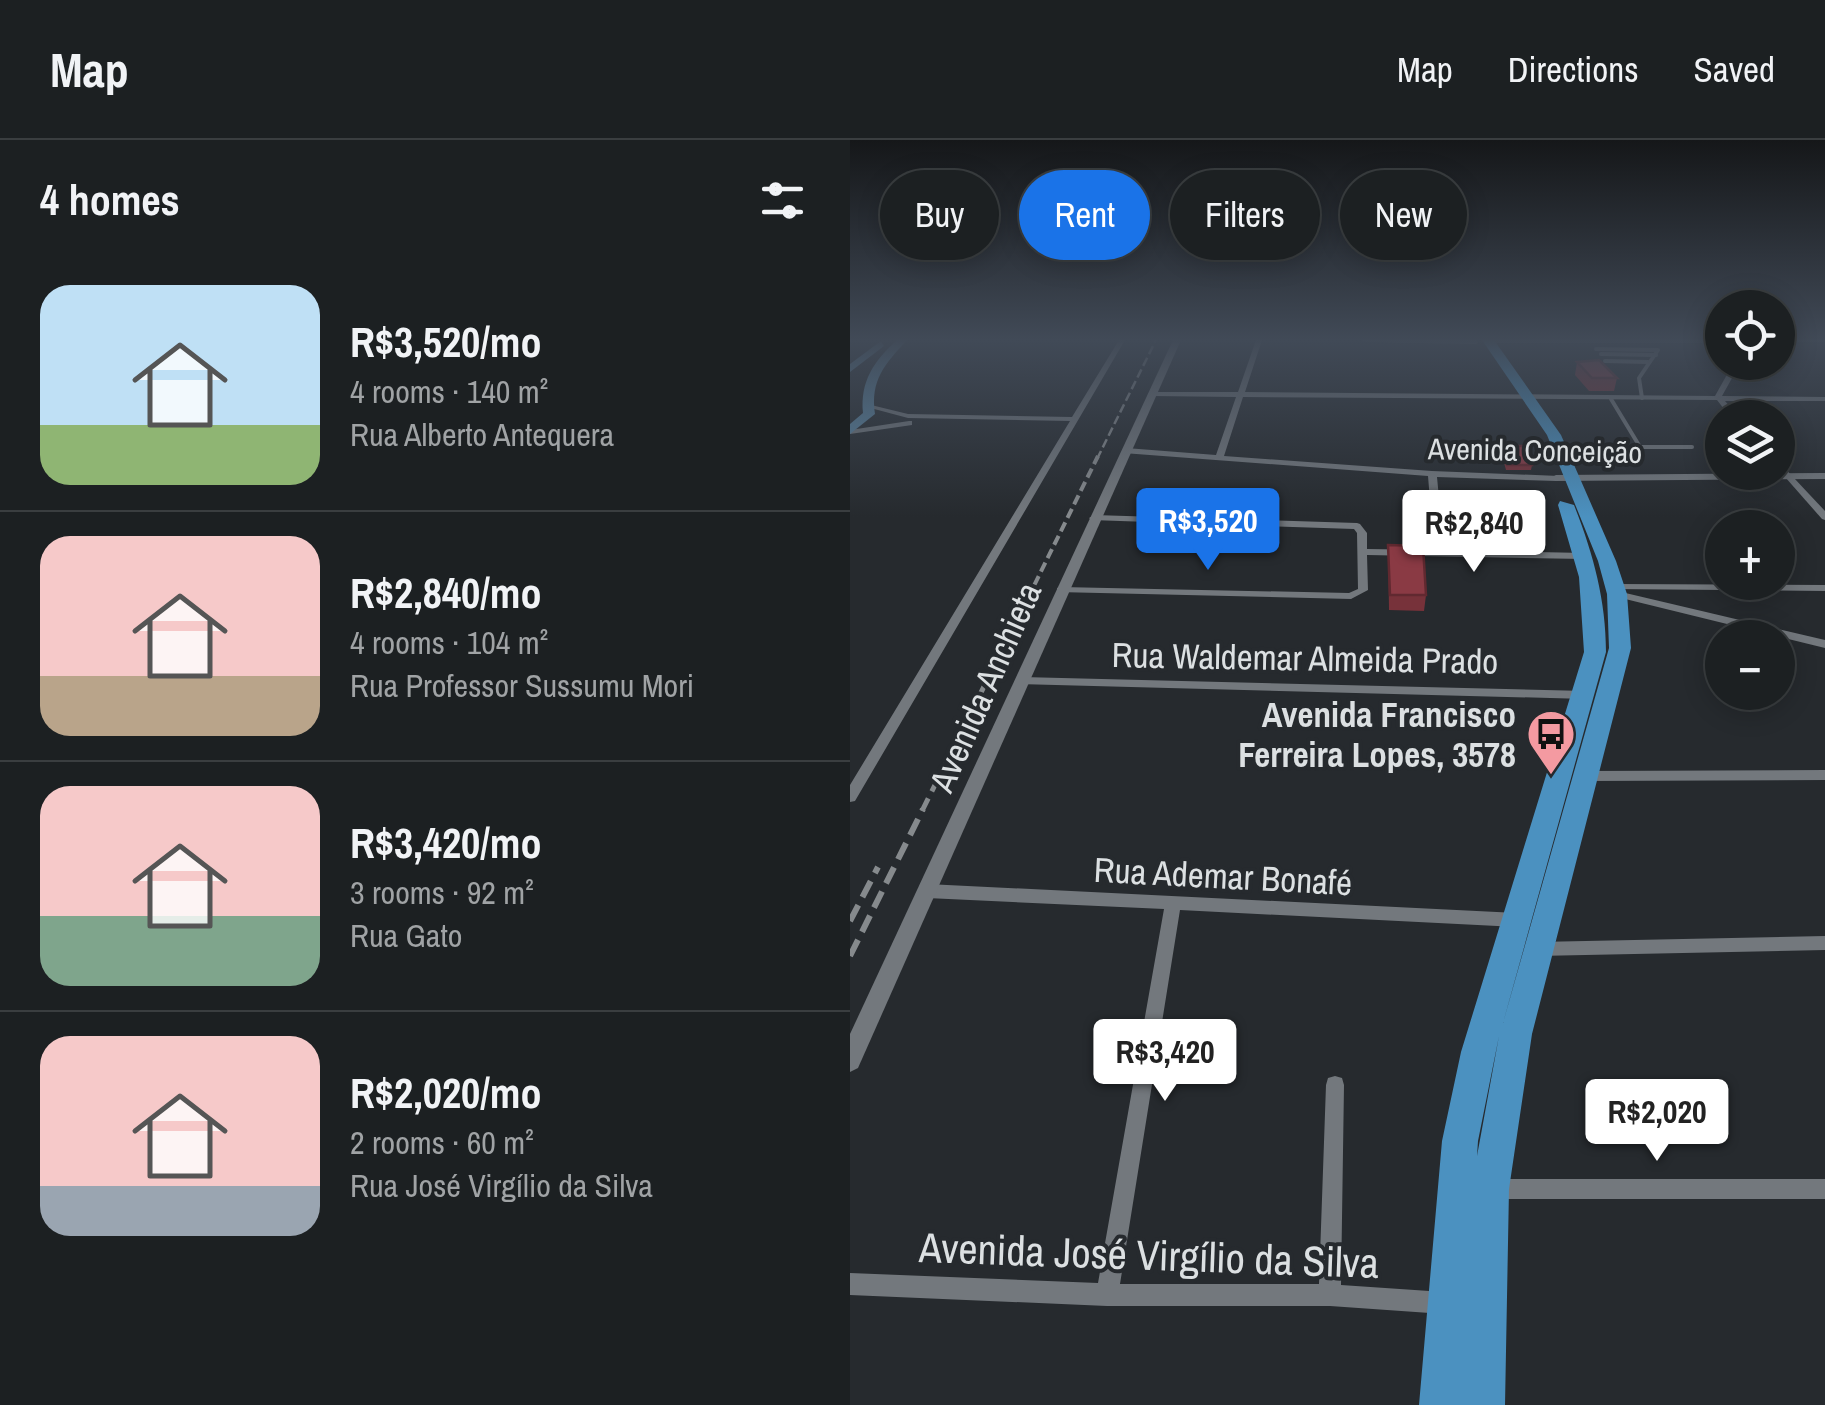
<!DOCTYPE html>
<html lang="en">
<head>
<meta charset="utf-8">
<style>
	:root { --surface:#1c2022; --page:#292d2f; --text:#f1f3f6; --muted:#a0a3a5; --line:#3a3e40; --accent:#1a73e8 }
	body { margin:0; font-family:"Archivo Narrow",sans-serif; background:var(--page); color:var(--text); height:100vh; display:flex; flex-direction:column; font-size:38px; white-space:nowrap }
	* { box-sizing:border-box; margin:0 }
	p { font-size:32px; color:var(--muted) }
	.icon { flex:none; width:55px; height:55px; fill:none; stroke:currentColor; stroke-width:2; stroke-linecap:round; stroke-linejoin:round }
	.map { position:relative; flex:1; overflow:hidden }
	.drawer { display:flex; flex-direction:column; background:var(--surface); width:850px }
	.drawer>* { flex:none }
	.hud { position:absolute; left:30px; top:30px; width:795px; height:90px; display:flex; gap:20px }
	.fabs { position:absolute; left:855px; top:150px; display:grid; gap:20px }
	.fabs a { display:grid; place-items:center; width:90px; height:90px; border-radius:50%; background:var(--surface); box-shadow:0 5px 25px #0003,0 0 0 2px var(--line); font-size:50px }
	.price { position:absolute; translate:-50% -85px; padding:0 22px; border-radius:10px; background:#fff; color:#222; font-size:32px; line-height:65px; filter:drop-shadow(0 2px 5px #0008) }
	.price::after { content:''; position:absolute; left:50%; top:60px; width:30px; height:22px; margin-left:-15px; background:inherit; clip-path:polygon(0 0,100% 0,50% 100%) }
	.price.on { background:var(--accent); color:#fff }
	ul { padding:0; list-style:none }
	li { display:flex; align-items:center; gap:30px; height:250px; padding:0 40px }
	li+li { border-top:2px solid var(--line) }
	li span { display:grid; place-items:center; flex:none; width:280px; height:200px; border-radius:30px; color:#555 }
	li>.icon { margin-inline-start:auto }
	span .icon { width:120px; height:120px; fill:#fffc; stroke-width:1 }
	li b { font-size:42px }
	h2 { display:flex; justify-content:space-between; align-items:center; height:120px; padding:0 40px; font-size:42px }
	.pill { padding:0 35px; border-radius:45px; background:var(--surface); box-shadow:0 5px 25px #0003,0 0 0 2px var(--line); font-size:35px; line-height:90px }
	.pill.on { background:var(--accent); color:#fff }
	header { display:flex; align-items:center; gap:60px; box-sizing:border-box; height:140px; padding:0 50px; background:var(--surface); border-bottom:2px solid var(--line) }
	header strong { font-size:48px }
	nav { display:flex; gap:55px; margin-inline-start:auto; font-size:35px }
	main { display:flex; flex:1; min-height:0 }
	.map>svg:first-child { display:block }
	.lines { fill:none; stroke-linecap:round; stroke-linejoin:round }
	.lane { stroke:#73787d; stroke-width:4 }
	.street { fill:#73787d; fill-rule:evenodd }
	.secondary { fill:#73787d; fill-rule:evenodd }
	.primary { fill:#5b87a5; fill-rule:evenodd }
	.highway { fill:#4b91c0; fill-rule:evenodd }
	.rail-far3 { stroke:#868a8d; stroke-width:2.5; stroke-dasharray:9 4; stroke-linecap:butt }
	.rail-far2 { stroke:#868a8d; stroke-width:4; stroke-dasharray:10 5; stroke-linecap:butt }
	.rail-far1 { stroke:#868a8d; stroke-width:5; stroke-dasharray:14 8; stroke-linecap:butt }
	.rail { stroke:#868a8d; stroke-width:6; stroke-dasharray:18 9; stroke-linecap:butt }
	.wall { fill:#77323a }
	.building { fill:#8a3a44; stroke:#612930; stroke-width:2.5 }
	.labels { text-anchor:middle; dominant-baseline:central; stroke-width:8; stroke-linejoin:round; paint-order:stroke }
	.far-street-label { font-size:30px; fill:#dce0e2; stroke:#262a2e }
	.street-label { font-size:35px; fill:#dce0e2; stroke:#262a2e }
	.poi-label { font-size:35px; font-weight:bold; fill:#dce0e2; stroke:#262a2e; text-anchor:end }
	.near-street-label { font-size:42px; fill:#dce0e2; stroke:#262a2e }
</style>
</head>
<body>
<header>
<strong>Map</strong>
<nav><a>Map</a><a>Directions</a><a>Saved</a></nav>
</header>
<main>
<section class="drawer">
<h2>4 homes<svg class="icon" aria-label="filters" viewBox="0 0 24 24"><path d="M4 7h16M4 17h16"/><circle cx="9" cy="7" r="2"/><circle cx="15" cy="17" r="2"/></svg></h2>
<ul>
<li><span style="background:linear-gradient(#bfe0f5 70%,#8fb573 0)"><svg class="icon" aria-label="home" viewBox="0 0 24 24"><path d="M3 11l9-7 9 7M6 9v11h12V9"/></svg></span><div><b>R$3,520/mo</b><p>4 rooms · 140 m²</p><p>Rua Alberto Antequera</p></div></li>
<li><span style="background:linear-gradient(#f6c9c9 70%,#b9a48a 0)"><svg class="icon" aria-label="home" viewBox="0 0 24 24"><path d="M3 11l9-7 9 7M6 9v11h12V9"/></svg></span><div><b>R$2,840/mo</b><p>4 rooms · 104 m²</p><p>Rua Professor Sussumu Mori</p></div></li>
<li><span style="background:linear-gradient(#f6c9c9 65%,#7fa58c 0)"><svg class="icon" aria-label="home" viewBox="0 0 24 24"><path d="M3 11l9-7 9 7M6 9v11h12V9"/></svg></span><div><b>R$3,420/mo</b><p>3 rooms · 92 m²</p><p>Rua Gato</p></div></li>
<li><span style="background:linear-gradient(#f6c9c9 75%,#9aa5b1 0)"><svg class="icon" aria-label="home" viewBox="0 0 24 24"><path d="M3 11l9-7 9 7M6 9v11h12V9"/></svg></span><div><b>R$2,020/mo</b><p>2 rooms · 60 m²</p><p>Rua José Virgílio da Silva</p></div></li>
</ul>
</section>
<div class="map">
<svg width="975" height="1265" viewBox="0 0 975 1265">
	<rect width="100%" height="100%" fill="#262a2e"/>
	<g class="lines">
		<!-- lane -->
		<g class="lane">
			<path d="M746 209 808 210 789 238 792 258"/>
			<path d="M751 214 806 215"/>
			<path d="M755 221 798 222"/>
			<path d="M790 307H842"/>
			<path d="M741 311 790 307 761 259"/>
		</g>
		<!-- street -->
		<g class="street">
			<path d="M269 200H275L5 661 0 662V645L220 281 58 278 13 266 17 264 58 274 222 277Z"/>
			<path d="M406 200H412L395 252 865 256 884 222H891L872 256 975 257V261H875L890 278H881L867 260 393 257 374 316 582 331 709 336V340L706 341 587 337 594 410 735 413 740 416 735 419 517 415 518 450 501 459 207 452V448L211 447 499 453 508 449 507 393 504 389 241 380 239 378 244 375 507 383 510 384 517 393V409L584 410 578 336 273 313 272 311 276 308 366 315 386 257 302 256 298 254 302 252H388Z"/>
			<path d="M512 200H626L629 202 626 204 515 202Z"/>
			<path d="M636 200H872V203H639Z"/>
			<rect x="928" y="200" width="47" height="2"/>
			<path d="M59 281H62V285L0 294V290Z"/>
			<path d="M928 321 975 371V380L972 379 928 329Z"/>
			<path d="M766 444 975 445V451L762 449 761 447Z"/>
			<path d="M767 451 975 500V508L763 456V452Z"/>
			<path d="M172 537 736 551 742 555 736 559 168 544 166 541 168 538Z"/>
			<path d="M975 630V640L738 641 731 636 738 631Z"/>
			<path d="M77 744 667 773 673 775 675 780 673 785 667 787 330 770 270 1144H469L476 945 478 938 485 936 492 938 494 945 491 1145 594 1152 602 1155 605 1163 602 1171 594 1174 480 1166H257L0 1155V1133L248 1143 314 769 77 758 71 756 69 751 71 746Z"/>
			<path d="M975 796V810L687 816 681 814 679 809 681 804 687 802Z"/>
			<path d="M641 1039H975V1059H641L634 1056 631 1049 634 1042Z"/>
		</g>
		<!-- secondary -->
		<g class="secondary">
			<path d="M323 200H331L8 928 0 932V894Z"/>
			<path d="M975 333V339L706 341 700 338 706 335Z"/>
		</g>
		<!-- primary -->
		<g class="primary">
			<path d="M47 200H57C35 224 20 240 25 274L0 294V284L13 273C10 241 24 221 47 200Z"/>
			<path d="M31 201 34 206 0 232V224Z"/>
		</g>
		<!-- highway -->
		<path class="highway" d="M632 200H644L711 295 766 421 777 454 781 508 682 894 659 1049 655 1265H569L592 1001 611 912 734 512 729 437 708 365 710 361 724 365C743 413 756 460 756 512L653 883 759 508 757 454 748 421 697 295ZM649 896 627 1016 628 1001Z"/>
		<!-- rail-far3 -->
		<path class="rail-far3" d="M247 319 306 200"/>
		<!-- rail-far2 -->
		<path class="rail-far2" d="M171 472 248 316"/>
		<!-- rail-far1 -->
		<path class="rail-far1" d="M72 671 172 470"/>
		<!-- rail -->
		<g class="rail">
			<path d="M0 781 28 727"/>
			<path d="M0 816 73 669"/>
		</g>
	</g>
	<!-- wall -->
	<g class="wall">
		<path d="M727 222 767 238 764 251H739L725 235Z"/>
		<path d="M652 306 682 325 681 330H656L651 311Z"/>
		<path d="M538 405 576 455 574 471 539 470Z"/>
	</g>
	<!-- building -->
	<g class="building">
		<path d="M749 220 767 238H742L727 222Z"/>
		<path d="M652 306H676L682 325H657Z"/>
		<path d="M538 405 573 406 576 455H540Z"/>
	</g>
	<!-- sky -->
	<linearGradient id="sky" x2="0" y2="1"><stop stop-color="#151719"/><stop offset="0.53" stop-color="#414a57"/><stop offset="1" stop-color="#414a57" stop-opacity="0"/></linearGradient>
	<rect width="975" height="377" fill="url(#sky)"/>
	<!-- icons -->
	<defs>
		<g id="bus-pin" transform="scale(2.5)"><path d="M0 17L-7.5 6A9.5 9.5 0 1 1 7.5 6Z" fill="#f49aa1" stroke="#262a2e"/><path d="M-5-6H5V4H4V6H2V4H-2V6H-4V4H-5ZM-3.5-4V0h7V-4ZM-3.5 1.2v1.5H-2V1.2ZM2 1.2v1.5H3.5V1.2Z" fill="#111"/></g>
	</defs>
	<g fill-rule="evenodd">
		<use href="#bus-pin" x="701" y="594"/>
	</g>
	<g class="labels">
		<!-- far-street labels -->
		<g class="far-street-label">
			<text transform="translate(685 310) rotate(1)">Avenida Conceição</text>
		</g>
		<!-- street labels -->
		<g class="street-label">
			<text transform="translate(455 518) rotate(1)">Rua Waldemar Almeida Prado</text>
			<text transform="translate(135 547) rotate(-66)">Avenida Anchieta</text>
			<text transform="translate(373 736) rotate(3)">Rua Ademar Bonafé</text>
		</g>
		<!-- poi labels -->
		<g class="poi-label">
			<text x="666" y="574">Avenida Francisco<tspan x="666" dy="40">Ferreira Lopes, 3578</tspan></text>
		</g>
		<!-- near-street labels -->
		<g class="near-street-label">
			<text transform="translate(299 1115) rotate(2)">Avenida José Virgílio da Silva</text>
		</g>
	</g>
</svg>
<div class="fabs">
<a><svg class="icon" aria-label="locate" viewBox="0 0 24 24"><circle cx="12" cy="12" r="6"/><path d="M12 2v4M12 18v4M2 12h4M18 12h4"/></svg></a>
<a><svg class="icon" aria-label="layers" viewBox="0 0 24 24"><path d="M12 4l9 5-9 5-9-5zM3 14l9 5 9-5"/></svg></a>
<a>+</a>
<a>−</a>
</div>
<b class="price on" style="left:358px;top:433px">R$3,520</b>
<b class="price" style="left:624px;top:435px">R$2,840</b>
<b class="price" style="left:315px;top:964px">R$3,420</b>
<b class="price" style="left:807px;top:1024px">R$2,020</b>
<div class="hud">
<a class="pill">Buy</a>
<a class="pill on">Rent</a>
<a class="pill">Filters</a>
<a class="pill">New</a>
</div>
</div>
</main>
</body>
</html>
